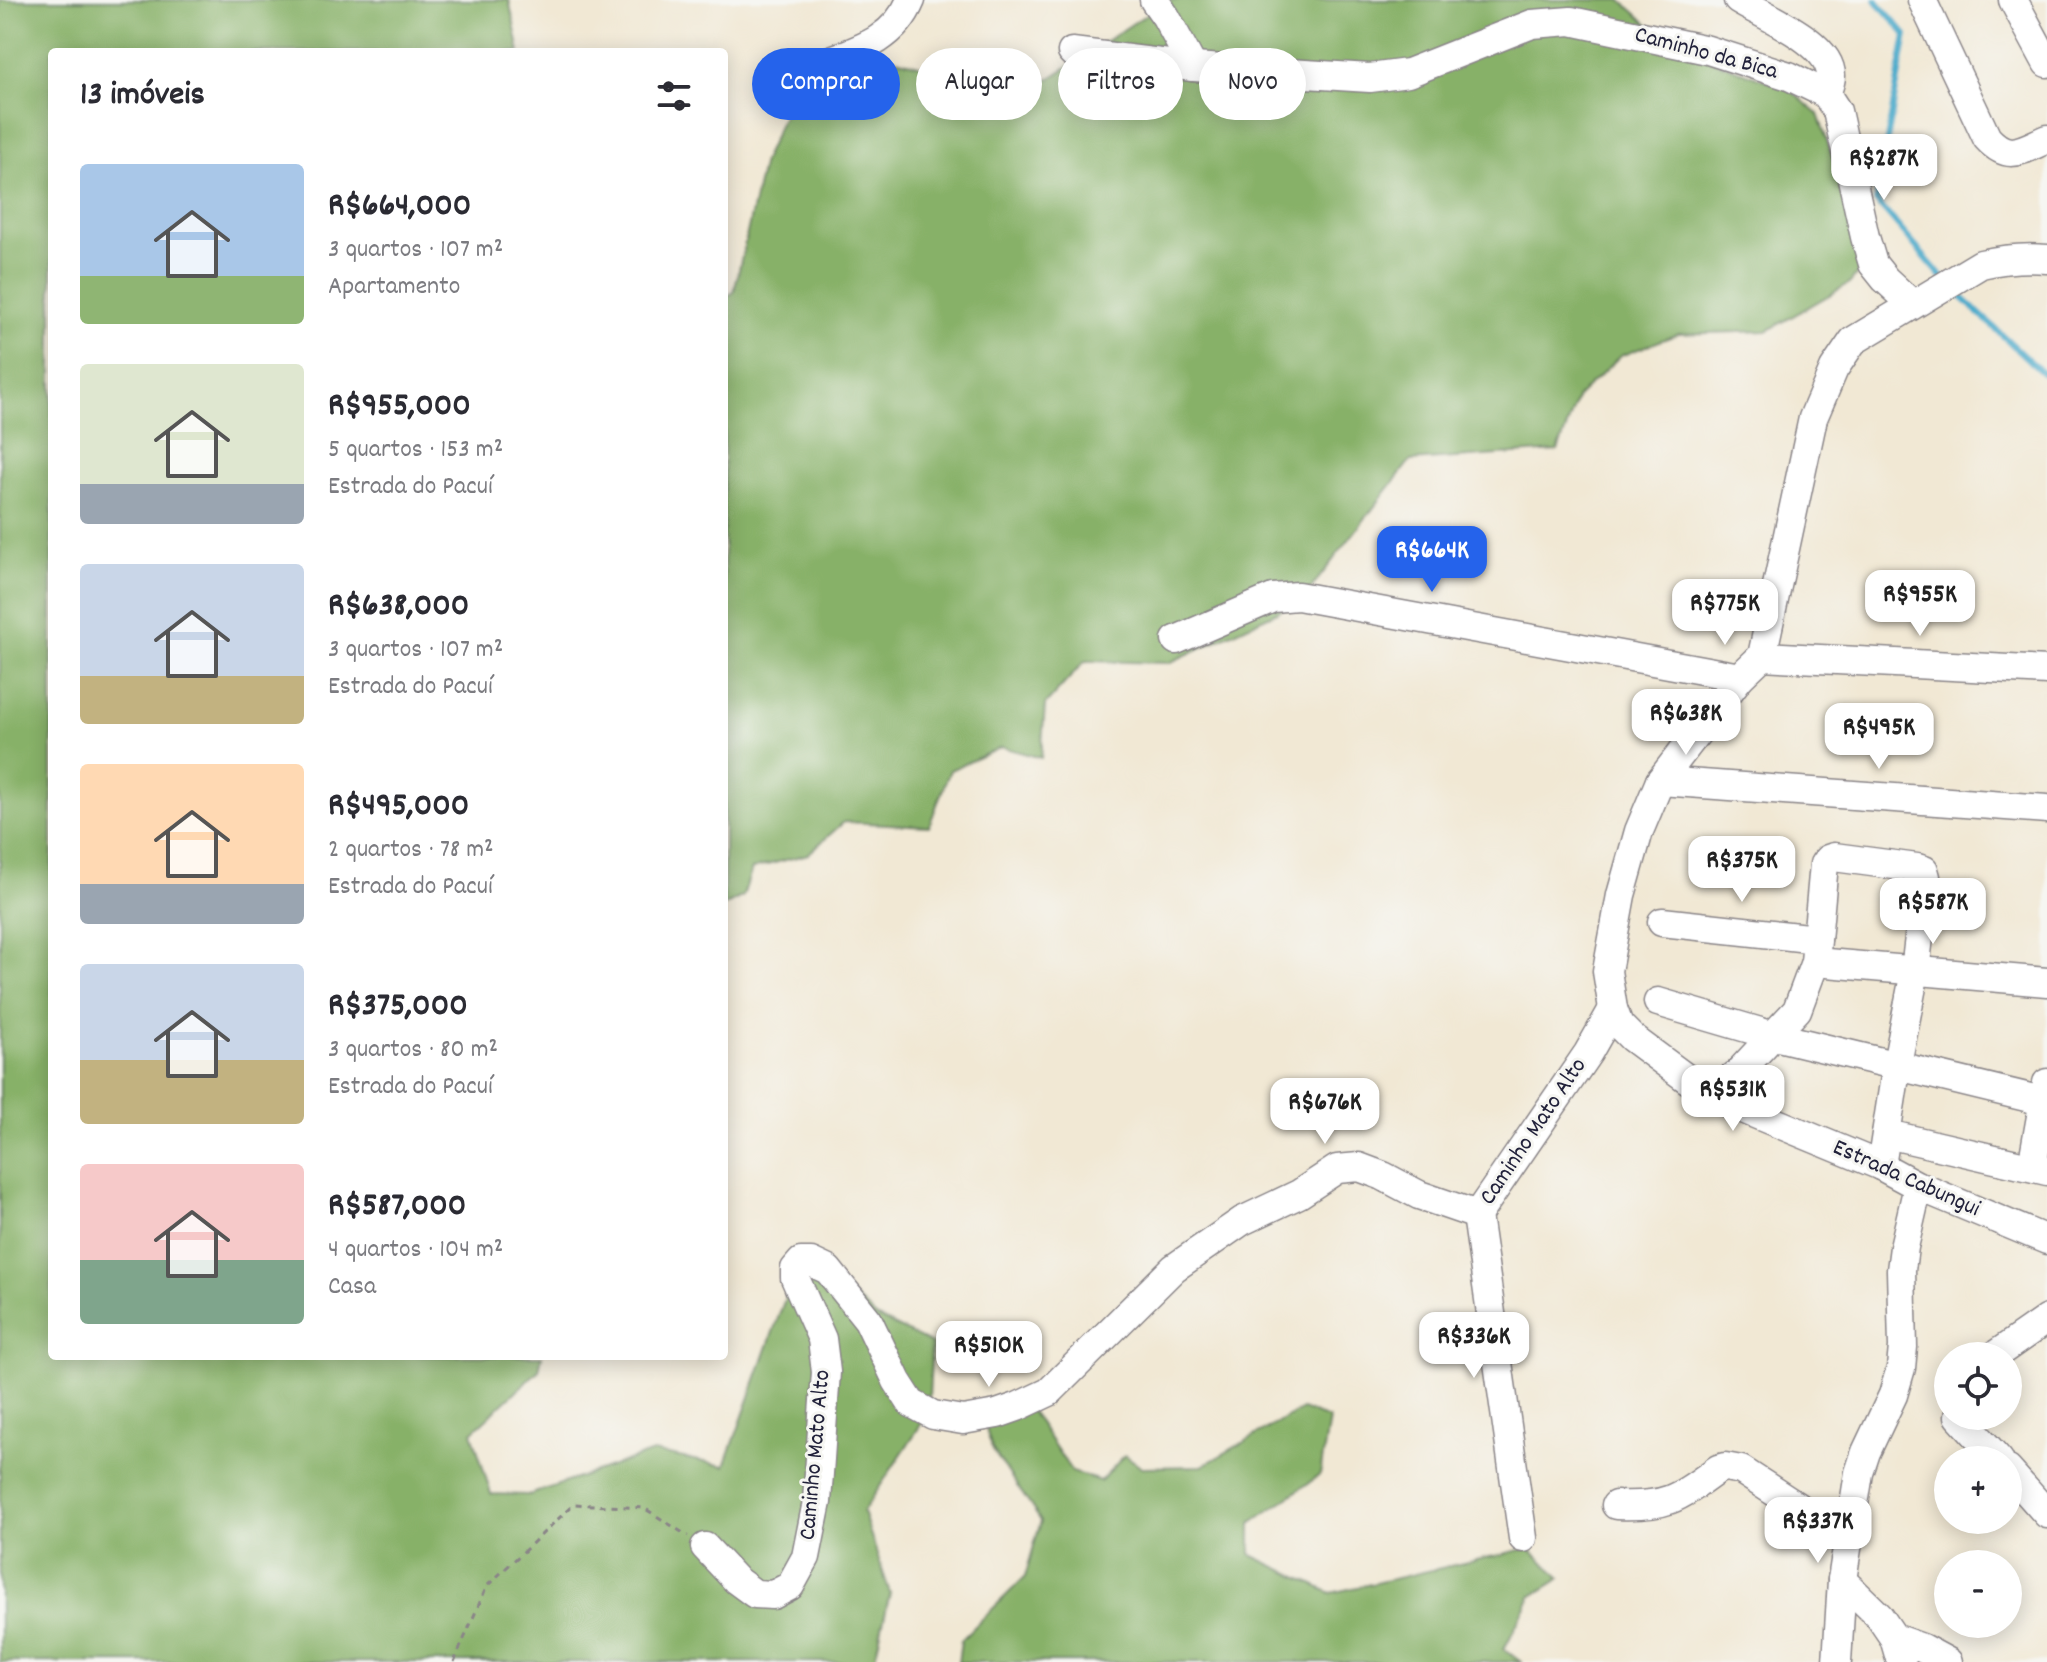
<!DOCTYPE html>
<html lang="pt">
<head>
<meta charset="utf-8">
<style>
	:root { --surface:#fff; --page:#f2f2f3; --text:#2b2b33; --muted:#7c7c81; --accent:#2563eb }
	body { margin:0; font-family:Dekko,sans-serif; background:var(--page); color:var(--text); height:100vh; display:flex; flex-direction:column; font-size:30px; white-space:nowrap }
	* { box-sizing:border-box; margin:0 }
	p { font-size:26px; color:var(--muted) }
	.icon { flex:none; width:44px; height:44px; fill:none; stroke:currentColor; stroke-width:2; stroke-linecap:round; stroke-linejoin:round }
	.map { position:relative; flex:1; overflow:hidden }
	.drawer { position:absolute; left:48px; top:48px; width:680px; height:1312px; display:flex; flex-direction:column; background:var(--surface); border-radius:8px; box-shadow:0 4px 20px #0003 }
	.drawer>* { flex:none }
	.guide { position:absolute; left:752px; top:48px; width:760px; height:72px; display:flex; gap:16px }
	.tools { position:absolute; left:1934px; top:1342px; display:grid; gap:16px }
	.tools a { display:grid; place-items:center; width:88px; height:88px; border-radius:50%; background:var(--surface); box-shadow:0 4px 20px #0003; font-size:40px }
	.price { position:absolute; translate:-50% -68px; padding:0 18px; border-radius:16px; background:#fff; color:#222; font-size:26px; line-height:52px; filter:drop-shadow(0 2px 4px #0008) }
	.price::after { content:''; position:absolute; left:50%; top:48px; width:24px; height:18px; margin-left:-12px; background:inherit; clip-path:polygon(0 0,100% 0,50% 100%) }
	.price.selected { background:var(--accent); color:#fff }
	ul { padding:0; list-style:none }
	li { display:flex; align-items:center; gap:24px; height:200px; padding:0 32px }
	li span { display:grid; place-items:center; flex:none; width:224px; height:160px; border-radius:8px; color:#555 }
	li>.icon { margin-inline-start:auto }
	span .icon { width:96px; height:96px; fill:#fffc; stroke-width:1 }
	li b { font-size:34px }
	h2 { display:flex; justify-content:space-between; align-items:center; height:96px; padding:0 32px; font-size:34px }
	.tag { padding:0 28px; border-radius:36px; background:var(--surface); box-shadow:0 4px 20px #0003; font-size:28px; line-height:72px }
	.tag.selected { background:var(--accent); color:#fff }
	.map>svg:first-child { display:block }
	.forest { fill:#87b168; stroke:#546a52; stroke-width:2 }
	.lines { fill:none; stroke-linecap:round; stroke-linejoin:round }
	.stream { stroke:#4baaca; stroke-width:6 }
	.minor-casing { stroke:#8a8588; stroke-width:31 }
	.path { stroke:#8a8588; stroke-width:3; stroke-dasharray:6 6; stroke-linecap:butt }
	.minor { stroke:#fff; stroke-width:28 }
	.labels { text-anchor:middle; dominant-baseline:central; stroke-width:6; stroke-linejoin:round; paint-order:stroke }
	.street-label { font-size:24px; fill:#22223b; stroke:#f6f6f2 }
</style>
</head>
<body>
<div class="map">
<svg width="2047" height="1662" viewBox="0 0 2047 1662">
	<rect width="100%" height="100%" fill="#f6f6f2"/>
	<filter id="ink" filterUnits="userSpaceOnUse"><feTurbulence type="fractalNoise" baseFrequency=".0125" numOctaves="2"/><feDisplacementMap in="SourceGraphic" scale="16" xChannelSelector="R" yChannelSelector="G"/><feConvolveMatrix kernelMatrix="1 2 1 2 8 2 1 2 1" color-interpolation-filters="sRGB"/></filter>
	<filter id="wash" filterUnits="userSpaceOnUse"><feTurbulence type="fractalNoise" baseFrequency=".006" numOctaves="4" result="noise"/><feDisplacementMap in="SourceGraphic" scale="32" xChannelSelector="R" yChannelSelector="G"/><feGaussianBlur stdDeviation="1.8" result="paint"/><feColorMatrix in="noise" values="0 0 0 0 0 0 0 0 0 0 0 0 0 0 0 0 0 1.4 0 .05"/><feComposite in="paint" operator="in"/></filter>
	<g filter="url(#wash)">
		<rect width="100%" height="100%" fill="#f1e8d4"/>
		<!-- forest -->
		<g class="forest">
			<path d="M0 0H509L520 52H52V1356H542L539 1370 472 1432 491 1494 529 1495 653 1452 725 1466 792 1279 832 1277 876 1317 932 1344 928 1414 863 1512 890 1593 874 1662H0Z"/>
			<path d="M1176 0H1621L1673 46 1789 89 1818 114 1868 260 1850 283 1767 331 1678 334 1620 356 1578 396 1558 451 1410 461 1302 600 1169 663 1085 661 1045 705 1041 758 1002 747 950 770 929 826 844 822 808 854 752 869 743 896 724 906V298L734 292 763 161 811 53 838 43 988 84 1049 79 1165 2Z"/>
			<path d="M997 1396 1025 1402 1072 1472 1100 1481 1125 1455 1142 1467 1202 1466 1302 1409 1329 1419 1320 1475 1251 1523V1555L1331 1593 1529 1548 1561 1578 1531 1597 1504 1649 1521 1662H958L961 1640 1025 1577 1041 1521 992 1449 984 1422Z"/>
		</g>
		<g class="lines">
			<!-- stream -->
			<g class="stream">
				<path d="M1876 0 1906 35 1876 201 1943 278"/>
				<path d="M1953 289 2047 377"/>
			</g>
		</g>
	</g>
	<g filter="url(#ink)">
		<g class="lines">
			<!-- minor casing -->
			<g class="minor-casing">
				<g id="minor">
					<path d="M1154 0 1166 17 1193 67"/>
					<path d="M1738 0C1764 16 1831 42 1831 76 1831 82 1828 89 1826 94"/>
					<path d="M1922 0 1987 138C2009 162 2021 150 2047 139"/>
					<path d="M2013 0 2047 63"/>
					<path d="M1072 52 1193 67 1370 78 1408 73 1532 24 1571 21 1708 50 1789 76 1826 94 1837 111 1865 237 1873 264 1885 279 1912 304"/>
					<path d="M820 64C857 50 894 41 911 0"/>
					<path d="M2047 259C2024 257 2003 259 1981 264L1853 341 1834 369 1813 418 1762 656 1740 677 1660 781 1639 831 1621 895 1607 971 1613 1009 1619 1025 1632 1038 1709 1095 1881 1166 1918 1186 2047 1240"/>
					<path d="M1176 640 1273 598 1298 596 1740 677"/>
					<path d="M1762 656 2047 671"/>
					<path d="M1660 781 2047 809"/>
					<path d="M1662 922 1817 939"/>
					<path d="M1815 962 2047 982"/>
					<path d="M1658 1002 1774 1036 2047 1102"/>
					<path d="M1709 1095 1736 1075 1797 1010 1815 962 1824 864 1828 859 1834 857 1917 868 1924 870 1926 877 1915 971 1897 1064 1881 1166"/>
					<path d="M1887 1134 2047 1171"/>
					<path d="M2032 1167 2047 1083"/>
					<path d="M1477 1215 1523 1538"/>
					<path d="M1994 1356 2047 1319"/>
					<path d="M1959 1416 1999 1460"/>
					<path d="M2008 1470 2047 1514"/>
					<path d="M1616 1505C1668 1507 1677 1499 1718 1469L1725 1467 1741 1470 1847 1539"/>
					<path d="M705 1547 736 1580 755 1594 773 1595 790 1586 806 1557 817 1502 826 1372 822 1339 795 1278V1269L801 1262H811L828 1270 868 1320 897 1381 911 1403 933 1415 963 1420 997 1414 1017 1407 1049 1392 1174 1268 1242 1221 1299 1194 1337 1169 1359 1167 1383 1176 1419 1195 1477 1215 1588 1053 1613 1009"/>
					<path d="M1842 1580 1879 1616 1894 1638 1901 1662"/>
					<path d="M1894 1638 1922 1648 1948 1662"/>
					<path d="M1837 1662 1842 1580 1859 1473 1866 1452 1893 1395 1901 1368 1903 1347 1901 1270 1904 1247 1918 1186"/>
				</g>
			</g>
			<!-- path -->
			<path class="path" d="M454 1662 487 1586 574 1504 644 1508 688 1536"/>
			<!-- minor -->
			<use href="#minor" class="minor"/>
		</g>
	</g>
	<g class="labels">
		<!-- street labels -->
		<g class="street-label">
			<text transform="translate(1706 54) rotate(15)">Caminho da Bica</text>
			<text transform="translate(1534 1132) rotate(-56)">Caminho Mato Alto</text>
			<text transform="translate(1906 1179) rotate(24)">Estrada Cabungui</text>
			<text transform="translate(816 1455) rotate(-85)">Caminho Mato Alto</text>
		</g>
	</g>
</svg>
<div class="tools">
<a><svg class="icon" aria-label="locate" viewBox="0 0 24 24"><circle cx="12" cy="12" r="6"/><path d="M12 2v4M12 18v4M2 12h4M18 12h4"/></svg></a>
<a>+</a>
<a>−</a>
</div>
<b class="price" style="left:1884px;top:202px">R$287K</b>
<b class="price selected" style="left:1432px;top:594px">R$664K</b>
<b class="price" style="left:1920px;top:638px">R$955K</b>
<b class="price" style="left:1725px;top:647px">R$775K</b>
<b class="price" style="left:1686px;top:757px">R$638K</b>
<b class="price" style="left:1879px;top:771px">R$495K</b>
<b class="price" style="left:1742px;top:904px">R$375K</b>
<b class="price" style="left:1933px;top:946px">R$587K</b>
<b class="price" style="left:1733px;top:1133px">R$531K</b>
<b class="price" style="left:1325px;top:1146px">R$676K</b>
<b class="price" style="left:1474px;top:1380px">R$336K</b>
<b class="price" style="left:989px;top:1389px">R$510K</b>
<b class="price" style="left:1818px;top:1565px">R$337K</b>
<div class="guide">
<a class="tag selected">Comprar</a>
<a class="tag">Alugar</a>
<a class="tag">Filtros</a>
<a class="tag">Novo</a>
</div>
<section class="drawer">
<h2>13 imóveis<svg class="icon" aria-label="filters" viewBox="0 0 24 24"><path d="M4 7h16M4 17h16"/><circle cx="9" cy="7" r="2"/><circle cx="15" cy="17" r="2"/></svg></h2>
<ul>
<li><span style="background:linear-gradient(#a9c7e8 70%,#8fb573 0)"><svg class="icon" aria-label="home" viewBox="0 0 24 24"><path d="M3 11l9-7 9 7M6 9v11h12V9"/></svg></span><div><b>R$664,000</b><p>3 quartos · 107 m²</p><p>Apartamento</p></div></li>
<li><span style="background:linear-gradient(#dfe7d0 75%,#9aa5b1 0)"><svg class="icon" aria-label="home" viewBox="0 0 24 24"><path d="M3 11l9-7 9 7M6 9v11h12V9"/></svg></span><div><b>R$955,000</b><p>5 quartos · 153 m²</p><p>Estrada do Pacuí</p></div></li>
<li><span style="background:linear-gradient(#c9d6e8 70%,#c2b280 0)"><svg class="icon" aria-label="home" viewBox="0 0 24 24"><path d="M3 11l9-7 9 7M6 9v11h12V9"/></svg></span><div><b>R$638,000</b><p>3 quartos · 107 m²</p><p>Estrada do Pacuí</p></div></li>
<li><span style="background:linear-gradient(#ffd9b3 75%,#9aa5b1 0)"><svg class="icon" aria-label="home" viewBox="0 0 24 24"><path d="M3 11l9-7 9 7M6 9v11h12V9"/></svg></span><div><b>R$495,000</b><p>2 quartos · 78 m²</p><p>Estrada do Pacuí</p></div></li>
<li><span style="background:linear-gradient(#c9d6e8 60%,#c2b280 0)"><svg class="icon" aria-label="home" viewBox="0 0 24 24"><path d="M3 11l9-7 9 7M6 9v11h12V9"/></svg></span><div><b>R$375,000</b><p>3 quartos · 80 m²</p><p>Estrada do Pacuí</p></div></li>
<li><span style="background:linear-gradient(#f6c9c9 60%,#7fa58c 0)"><svg class="icon" aria-label="home" viewBox="0 0 24 24"><path d="M3 11l9-7 9 7M6 9v11h12V9"/></svg></span><div><b>R$587,000</b><p>4 quartos · 104 m²</p><p>Casa</p></div></li>
</ul>
</section>
</div>
</body>
</html>
